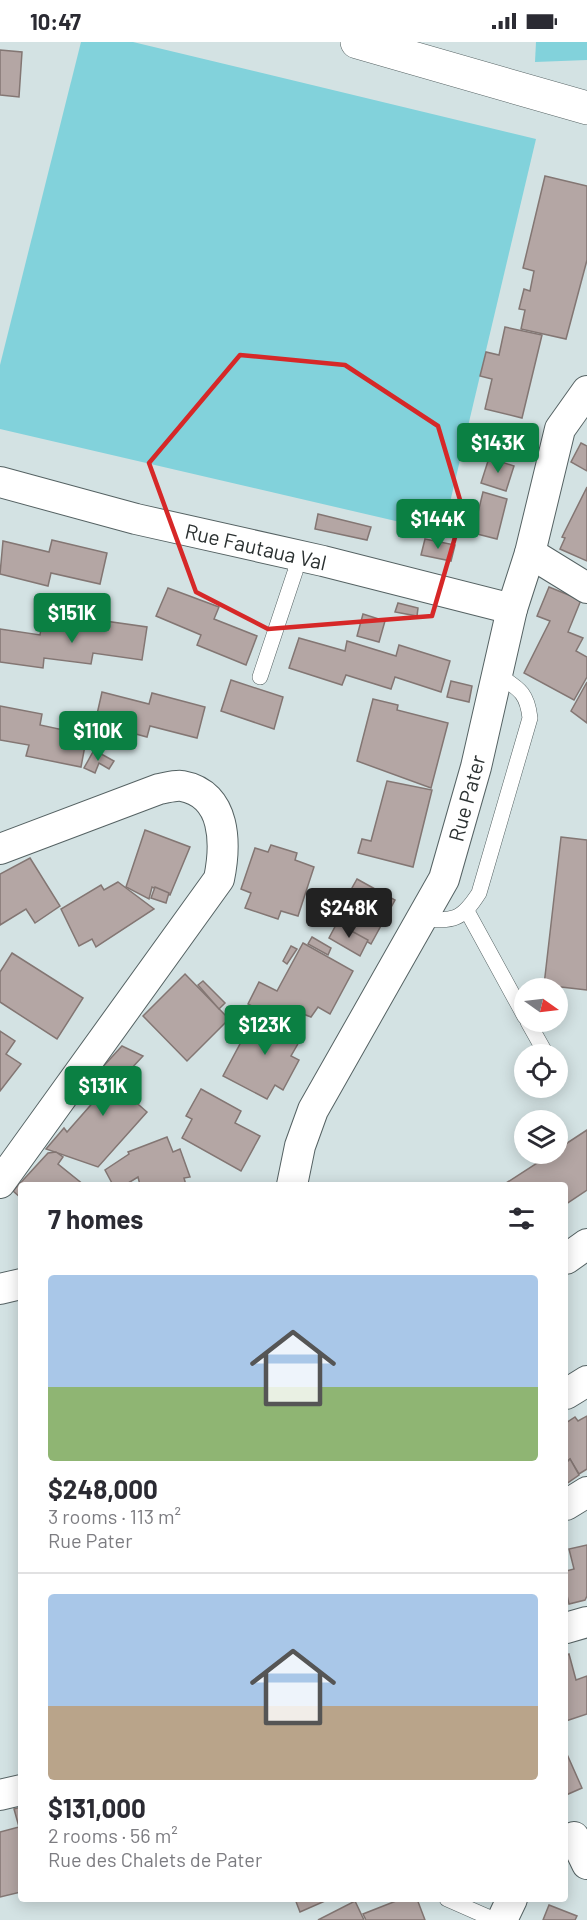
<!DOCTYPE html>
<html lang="en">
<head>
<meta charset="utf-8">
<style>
	:root { --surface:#fff; --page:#f7f7f7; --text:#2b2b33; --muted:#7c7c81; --line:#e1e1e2; --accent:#0b8043 }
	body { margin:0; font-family:Barlow,sans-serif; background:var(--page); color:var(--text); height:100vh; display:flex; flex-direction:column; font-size:22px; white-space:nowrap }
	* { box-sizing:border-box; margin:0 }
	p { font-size:20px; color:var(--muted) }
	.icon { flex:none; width:33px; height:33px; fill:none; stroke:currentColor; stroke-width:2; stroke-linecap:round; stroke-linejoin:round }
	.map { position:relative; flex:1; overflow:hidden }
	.side { position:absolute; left:18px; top:1140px; width:550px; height:720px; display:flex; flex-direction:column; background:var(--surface); border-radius:6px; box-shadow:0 3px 15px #0003 }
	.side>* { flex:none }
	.needle { width:39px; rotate:104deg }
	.controls { position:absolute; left:514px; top:936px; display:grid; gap:12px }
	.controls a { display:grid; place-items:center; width:54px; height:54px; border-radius:50%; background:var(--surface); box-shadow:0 3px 15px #0003; font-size:30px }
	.price { position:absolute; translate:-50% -51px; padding:0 14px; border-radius:6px; background:var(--accent); color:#fff; font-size:20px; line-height:39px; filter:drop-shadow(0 2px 3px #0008) }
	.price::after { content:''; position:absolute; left:50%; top:36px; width:18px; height:14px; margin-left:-9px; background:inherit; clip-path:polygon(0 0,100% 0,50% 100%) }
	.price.current { background:#222; color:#fff }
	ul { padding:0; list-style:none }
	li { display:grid; align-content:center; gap:12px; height:318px; padding:0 30px }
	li+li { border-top:2px solid var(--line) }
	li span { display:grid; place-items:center; height:186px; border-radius:6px; color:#555 }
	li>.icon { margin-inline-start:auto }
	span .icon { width:108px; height:108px; fill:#fffc; stroke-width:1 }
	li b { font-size:26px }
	h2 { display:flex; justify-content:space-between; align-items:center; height:72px; padding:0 30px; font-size:26px }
	.status { display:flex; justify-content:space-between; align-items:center; height:42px; padding:0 30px; background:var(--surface); direction:ltr }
	.status svg { height:16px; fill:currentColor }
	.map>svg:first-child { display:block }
	.green { fill:#82d2db }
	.building { fill:#b4a6a4; stroke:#837673; stroke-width:1.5 }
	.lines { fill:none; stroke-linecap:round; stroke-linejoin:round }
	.service-casing { stroke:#556263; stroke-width:16 }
	.minor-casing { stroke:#556263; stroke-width:32 }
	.secondary-casing { stroke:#556263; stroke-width:34 }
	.service { stroke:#fff; stroke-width:15 }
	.minor { stroke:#fff; stroke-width:30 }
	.secondary { stroke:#fff; stroke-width:33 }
	.marked { fill:none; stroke:#d62828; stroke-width:4.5; stroke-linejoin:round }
	.labels { text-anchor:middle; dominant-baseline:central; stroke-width:4.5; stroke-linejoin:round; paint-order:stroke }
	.street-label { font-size:21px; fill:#2a3030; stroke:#fff }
</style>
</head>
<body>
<div class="status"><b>10:47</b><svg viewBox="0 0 49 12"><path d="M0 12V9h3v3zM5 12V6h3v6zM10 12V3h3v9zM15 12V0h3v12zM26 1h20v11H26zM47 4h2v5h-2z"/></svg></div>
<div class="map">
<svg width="587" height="1878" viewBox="0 0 587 1878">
	<rect width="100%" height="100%" fill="#d3e2e3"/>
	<!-- green -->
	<g class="green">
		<path d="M81 0H133L536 97 443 490 0 387V323Z"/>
		<path d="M536 0H587V18L535 20Z"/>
	</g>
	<!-- building -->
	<g class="building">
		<path d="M0 8 22 10 19 55 0 53Z"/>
		<path d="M545 134 587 144V218L566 297 521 287 525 268 519 267 524 247 530 249 534 229 523 226Z"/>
		<path d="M505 285 542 293 522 376 485 367 492 337 480 334 486 310 499 313Z"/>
		<path d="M581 401 587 404V429L571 420Z"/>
		<path d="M489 416 514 424 506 449 481 441Z"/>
		<path d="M587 445V519L560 507 565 496 562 495Z"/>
		<path d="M483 450 507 457 497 497 473 491Z"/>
		<path d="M318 472 371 485 367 498 315 487Z"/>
		<path d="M425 497 455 503 451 519 421 513Z"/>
		<path d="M52 498 107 511 100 542 51 531 48 544 0 532 3 499 49 510Z"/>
		<path d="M549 545 581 558 568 590 583 596 576 609 587 615V635L574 658 524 631 550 579 537 574Z"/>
		<path d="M168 546 219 565 214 577 257 594 246 623 197 603 201 593 156 574Z"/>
		<path d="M398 561 418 566 417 574 395 570Z"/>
		<path d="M363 572 385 579 379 600 357 594Z"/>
		<path d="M91 577 147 585 142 618 93 611 91 622 44 616 43 626 0 620V587L40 593 42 581 90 589Z"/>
		<path d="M299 596 345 609 347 599 396 614 399 603 450 619 441 650 395 635 391 647 346 633 342 643 289 626Z"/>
		<path d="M231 638 283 655 274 687 221 669Z"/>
		<path d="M451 639 472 644 469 660 447 655Z"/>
		<path d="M587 640V681L571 669Z"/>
		<path d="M102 650 149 662 152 651 205 665 197 696 150 684 147 695 95 681Z"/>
		<path d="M373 657 398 663 397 668 448 681 431 746 357 719Z"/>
		<path d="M0 664 42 672 40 683 87 693 81 725 26 714 29 703 0 698Z"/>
		<path d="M94 708 114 719 109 727 99 721 95 731 84 726Z"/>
		<path d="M387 739 432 748 413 825 358 811 362 797 371 799Z"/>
		<path d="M145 788 190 805 170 853 152 845 149 857 126 845Z"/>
		<path d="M561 795 587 798V948L544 943Z"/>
		<path d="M271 803 297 811 295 818 314 825 298 874 281 869 278 877 245 866 251 851 241 847 255 806 268 810Z"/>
		<path d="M30 816 60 864 35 881 26 867 0 883V832Z"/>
		<path d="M357 837 395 858 371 902 333 880Z"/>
		<path d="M118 840 154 867 96 905 92 897 79 904 61 867 101 843 104 848Z"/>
		<path d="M155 845 169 851 166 861 151 856Z"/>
		<path d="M337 881 368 898 360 914 329 896Z"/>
		<path d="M312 895 331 906 328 913 308 902Z"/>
		<path d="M303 901 353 929 330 972 318 965 311 975 303 972 294 985 248 962 259 940 277 949Z"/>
		<path d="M291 904 297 907 287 922 283 919Z"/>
		<path d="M12 911 83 956 57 997 0 960V930Z"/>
		<path d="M185 932 229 977 187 1019 143 974Z"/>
		<path d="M203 939 225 961 219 967 198 943Z"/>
		<path d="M258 968 303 993 291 1014 299 1018 283 1048 275 1043 267 1057 223 1034Z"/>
		<path d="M0 989 15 999 6 1012 21 1022 0 1049Z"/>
		<path d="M122 1004 143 1014 116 1043 147 1070 98 1125 46 1107 64 1086 67 1090 111 1040 99 1029Z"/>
		<path d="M201 1047 241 1069 235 1081 260 1094 241 1129 182 1096 192 1077 186 1074Z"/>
		<path d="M587 1088V1148L566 1162V1143H503L551 1112H558V1107Z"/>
		<path d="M167 1095 173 1110 180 1107 190 1135 184 1136 186 1143H140L138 1135 125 1143H113L105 1128 129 1112 128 1110Z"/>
		<path d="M56 1110 63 1115 58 1122 84 1143H21V1156L13 1149 48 1111Z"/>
		<path d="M587 1374V1427L579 1432 570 1417 568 1419 566 1416V1381L575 1375 578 1379Z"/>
		<path d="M566 1416 568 1419 570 1417 579 1433 566 1442Z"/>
		<path d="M587 1503V1554L585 1558 569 1562 566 1549V1529L574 1527 569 1507Z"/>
		<path d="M569 1612 576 1638 587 1634V1672L566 1679V1613Z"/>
		<path d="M566 1710 582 1746 566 1753Z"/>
		<path d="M21 1765V1850L0 1855V1790L19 1785 14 1767Z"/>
		<path d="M295 1857H325V1859L300 1870Z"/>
		<path d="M401 1857H417L425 1878H366L363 1872Z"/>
		<path d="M355 1859 364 1878H318Z"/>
		<path d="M549 1863 577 1874 575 1878H543Z"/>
	</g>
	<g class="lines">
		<!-- service casing -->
		<g class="service-casing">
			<g id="service">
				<path d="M260 635 295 530 298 514"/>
				<path d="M467 869 525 975"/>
				<path d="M421 877C454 879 461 879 479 851L530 676C527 650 519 647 498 633"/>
				<path d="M528 980 546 1012"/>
				<path d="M447 1857 495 1878"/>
			</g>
		</g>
		<!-- minor casing -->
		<g class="minor-casing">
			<g id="minor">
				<path d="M0 440 136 477 323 519 512 567"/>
				<path d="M530 511 587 546"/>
				<path d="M0 807 159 747C166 746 175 743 182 744 227 752 226 803 219 837L0 1141"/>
				<path d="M292 1143 300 1104 313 1068 444 837 476 725 512 567 530 511 560 387 587 349"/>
				<path d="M566 1217 587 1202"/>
				<path d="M0 1247 21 1242"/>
				<path d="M566 1352 587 1339"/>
				<path d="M566 1463 587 1450"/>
				<path d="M566 1586 587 1580"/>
				<path d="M0 1753 21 1748"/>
				<path d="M574 1795 587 1822"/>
				<path d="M502 1878 512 1857"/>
			</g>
		</g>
		<!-- secondary casing -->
		<g class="secondary-casing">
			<path id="secondary" d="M357 0 587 66"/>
		</g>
		<!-- service -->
		<use href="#service" class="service"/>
		<!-- minor -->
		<use href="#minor" class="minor"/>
		<!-- secondary -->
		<use href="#secondary" class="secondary"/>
	</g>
	<!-- marked area -->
	<path class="marked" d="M240 313 345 323 438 384 463 468 432 574 268 587 196 550 149 421Z"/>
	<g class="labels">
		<!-- street labels -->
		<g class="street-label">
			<text transform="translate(256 504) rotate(13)">Rue Fautaua Val</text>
			<text transform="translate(466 756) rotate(-75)">Rue Pater</text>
		</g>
	</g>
</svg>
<div class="controls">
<a><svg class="needle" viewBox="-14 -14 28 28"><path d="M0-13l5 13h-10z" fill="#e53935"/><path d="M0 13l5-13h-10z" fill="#7c7c81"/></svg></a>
<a><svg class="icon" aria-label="locate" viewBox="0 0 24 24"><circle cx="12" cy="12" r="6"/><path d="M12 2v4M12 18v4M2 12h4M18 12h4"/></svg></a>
<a><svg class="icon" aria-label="layers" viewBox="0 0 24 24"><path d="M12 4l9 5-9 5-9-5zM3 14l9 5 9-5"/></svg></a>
</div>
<b class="price" style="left:498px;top:432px">$143K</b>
<b class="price" style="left:438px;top:508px">$144K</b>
<b class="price" style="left:72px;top:602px">$151K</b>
<b class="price" style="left:98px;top:720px">$110K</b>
<b class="price current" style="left:349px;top:897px">$248K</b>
<b class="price" style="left:265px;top:1014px">$123K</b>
<b class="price" style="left:103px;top:1075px">$131K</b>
<section class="side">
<h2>7 homes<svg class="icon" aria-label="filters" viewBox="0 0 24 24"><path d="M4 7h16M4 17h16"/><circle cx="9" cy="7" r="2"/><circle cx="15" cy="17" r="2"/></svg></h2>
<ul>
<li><span style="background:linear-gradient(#a9c7e8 60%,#8fb573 0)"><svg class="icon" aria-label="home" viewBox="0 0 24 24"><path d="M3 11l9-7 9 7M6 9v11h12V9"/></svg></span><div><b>$248,000</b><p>3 rooms · 113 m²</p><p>Rue Pater</p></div></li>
<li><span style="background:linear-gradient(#a9c7e8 60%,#b9a48a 0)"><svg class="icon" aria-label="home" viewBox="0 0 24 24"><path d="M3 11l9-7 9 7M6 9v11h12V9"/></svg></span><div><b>$131,000</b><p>2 rooms · 56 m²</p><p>Rue des Chalets de Pater</p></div></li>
</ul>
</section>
</div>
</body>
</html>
